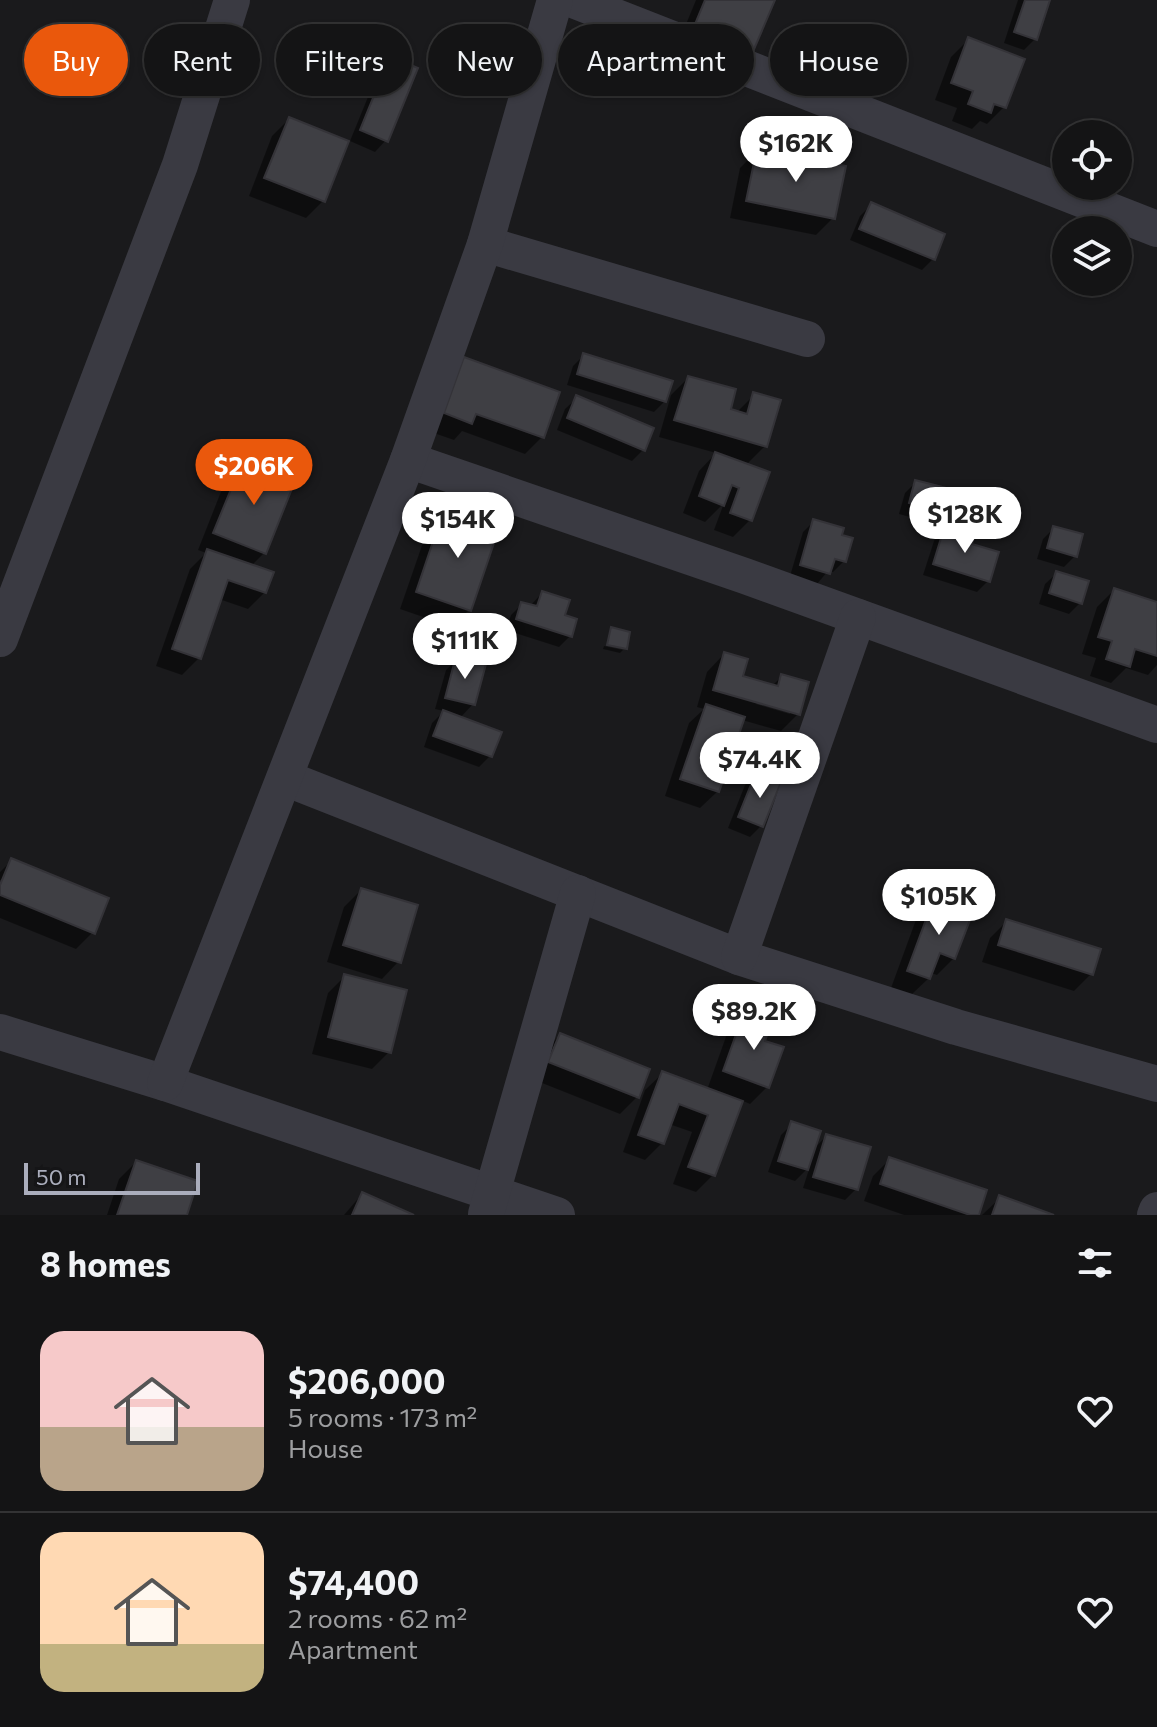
<!DOCTYPE html>
<html lang="en">
<head>
<meta charset="utf-8">
<style>
	:root { --surface:#141415; --page:#1d1d1e; --text:#f1f3f6; --muted:#9d9ea0; --line:#333334; --accent:#ea580c }
	body { margin:0; font-family:Commissioner,sans-serif; background:var(--page); color:var(--text); height:100vh; display:flex; flex-direction:column; font-size:30px; white-space:nowrap }
	* { box-sizing:border-box; margin:0 }
	p { font-size:26px; color:var(--muted) }
	.icon { flex:none; width:44px; height:44px; fill:none; stroke:currentColor; stroke-width:2; stroke-linecap:round; stroke-linejoin:round }
	.map { position:relative; height:1215px; overflow:hidden }
	.panel { display:flex; flex-direction:column; background:var(--surface); flex:1 }
	.panel>* { flex:none }
	.hud { position:absolute; left:24px; top:24px; width:1110px; height:72px; display:flex; gap:16px }
	.fabs { position:absolute; left:1052px; top:120px; display:grid; gap:16px }
	.fabs a { display:grid; place-items:center; width:80px; height:80px; border-radius:50%; background:var(--surface); box-shadow:0 2px 6px #0004,0 0 0 2px var(--line); font-size:40px }
	.scale { position:absolute; left:24px; bottom:20px; width:176px; box-sizing:border-box; padding-left:8px; border:4px solid #abaebd; border-top:0; font-size:22px; line-height:28px; white-space:nowrap; color:#abaebd; -webkit-text-stroke:6px #151517; paint-order:stroke }
	.price { position:absolute; translate:-50% -68px; padding:0 18px; border-radius:28px; background:#fff; color:#222; font-size:26px; line-height:52px; filter:drop-shadow(0 2px 4px #0008) }
	.price::after { content:''; position:absolute; left:50%; top:48px; width:24px; height:18px; margin-left:-12px; background:inherit; clip-path:polygon(0 0,100% 0,50% 100%) }
	.price.active { background:var(--accent); color:#fff }
	ul { padding:0; list-style:none }
	li { display:flex; align-items:center; gap:24px; height:200px; padding:0 40px }
	li+li { border-top:2px solid var(--line) }
	li span { display:grid; place-items:center; flex:none; width:224px; height:160px; border-radius:24px; color:#555 }
	li>.icon { margin-inline-start:auto }
	span .icon { width:96px; height:96px; fill:#fffc; stroke-width:1 }
	li b { font-size:34px }
	h2 { display:flex; justify-content:space-between; align-items:center; height:96px; padding:0 40px; font-size:34px }
	.chip { padding:0 28px; border-radius:36px; background:var(--surface); box-shadow:0 2px 6px #0004,0 0 0 2px var(--line); font-size:28px; line-height:72px }
	.chip.active { background:var(--accent); color:#fff }
	.map>svg:first-child { display:block }
	.shadow { fill:#0007; fill-rule:evenodd }
	.building { fill:#3f3f44; stroke:#343338; stroke-width:2 }
	.lines { fill:none; stroke-linecap:round; stroke-linejoin:round }
	.minor { stroke:#3a3a42; stroke-width:36 }
</style>
</head>
<body>
<div class="map">
<svg width="1157" height="1215" viewBox="0 0 1157 1215">
	<rect width="100%" height="100%" fill="#1a1a1c"/>
	<!-- shadow -->
	<g class="shadow">
		<path d="M696 0H773L677 46Z"/>
		<path d="M1018 0H1048L1035 39 1024 50 1004 43Z"/>
		<path d="M968 40 1004 107 987 124 980 121 972 129 952 121 957 108 935 100 951 57Z"/>
		<path d="M390 59 386 140 375 152 350 141 379 70Z"/>
		<path d="M289 119 323 201 306 218 249 196 272 136Z"/>
		<path d="M757 151 833 218 816 235 730 218 740 168Z"/>
		<path d="M871 205 933 259 922 270 850 240 860 216Z"/>
		<path d="M584 355 665 401 654 412 567 385 573 366Z"/>
		<path d="M465 359 542 437 525 454 462 431 454 440 428 431 448 376Z"/>
		<path d="M688 378 728 410 736 413 754 395 765 446 746 465 750 520 733 537 714 530 724 503 705 522 683 513 699 471 716 453 659 437 671 395Z"/>
		<path d="M577 398 643 450 632 461 557 430 565 409Z"/>
		<path d="M243 462 264 553 250 567 265 592 248 609 219 599 199 658 182 675 156 666 190 569 206 553 198 550 226 479Z"/>
		<path d="M916 482 954 514 943 526 899 514 905 493Z"/>
		<path d="M445 511 469 610 452 627 400 609 428 528Z"/>
		<path d="M814 521 844 561 833 572 828 571 817 584 790 576 803 532Z"/>
		<path d="M946 527 988 581 977 592 923 575 935 538Z"/>
		<path d="M1054 528 1075 556 1064 567 1037 559 1043 539Z"/>
		<path d="M1057 573 1080 603 1069 614 1039 604 1045 584Z"/>
		<path d="M1114 590 1157 604V665L1148 675 1126 668 1111 683 1090 676 1096 658 1082 654 1097 607Z"/>
		<path d="M542 593 562 617 570 636 559 647 506 630 511 615 522 604 530 606Z"/>
		<path d="M604 646 623 650 620 653 603 649Z"/>
		<path d="M724 654 741 677 772 686 782 676 798 714 781 731 742 720 718 791 700 808 665 796 689 723 704 709 697 707 707 672ZM760 701 790 710V714L756 704Z"/>
		<path d="M457 659 473 704 460 718 490 756 479 767 424 747 432 723 444 711 435 709 446 670Z"/>
		<path d="M757 774 761 826 750 837 728 828 745 785Z"/>
		<path d="M11 861 93 932 76 949 0 918V891L5 879 0 880V872Z"/>
		<path d="M361 890 399 961 382 979 327 962 344 907Z"/>
		<path d="M935 900 954 958 937 975 931 973 929 978 911 995 891 988 917 917Z"/>
		<path d="M1007 921 1091 974 1074 991 982 962 990 938Z"/>
		<path d="M345 976 389 1052 372 1069 312 1054 328 993Z"/>
		<path d="M745 1014 763 1042 767 1087 750 1104 741 1100 713 1175 696 1192 673 1184 692 1132 669 1124 662 1143 645 1160 623 1152 645 1090 663 1073 707 1090 728 1031Z"/>
		<path d="M560 1035 637 1097 620 1114 532 1079 543 1052Z"/>
		<path d="M792 1124 813 1150 826 1136 856 1189 845 1200 803 1188 810 1166 795 1181 768 1172 781 1135Z"/>
		<path d="M890 1159 976 1215H904L864 1201 873 1176Z"/>
		<path d="M136 1162 185 1215H107L119 1179Z"/>
		<path d="M362 1194 409 1215H344Z"/>
		<path d="M1000 1198 1048 1215H982Z"/>
	</g>
	<!-- building -->
	<g class="building">
		<path d="M705 0H775L752 54 693 29Z"/>
		<path d="M1025 0H1050L1037 40 1014 32Z"/>
		<path d="M968 37 1025 59 1006 108 994 104 991 113 968 104 973 91 951 83Z"/>
		<path d="M390 56 418 68 388 142 360 130Z"/>
		<path d="M289 117 349 141 325 202 264 178Z"/>
		<path d="M757 148 846 166 835 219 746 201Z"/>
		<path d="M871 202 945 234 935 260 859 229Z"/>
		<path d="M583 353 673 381 666 402 577 374Z"/>
		<path d="M464 357 560 392 544 438 476 414 472 424 444 413Z"/>
		<path d="M688 376 736 389 731 409 747 414 753 392 781 400 767 447 674 420Z"/>
		<path d="M576 395 654 428 645 451 567 418Z"/>
		<path d="M715 452 770 472 752 521 730 513 739 488 732 485 724 506 699 496Z"/>
		<path d="M243 460 295 481 266 554 213 533Z"/>
		<path d="M915 480 962 492 956 515 909 503Z"/>
		<path d="M444 509 499 528 471 611 416 592Z"/>
		<path d="M813 519 844 528 842 535 853 538 846 562 835 559 830 574 800 565Z"/>
		<path d="M945 525 975 534 972 544 999 552 990 582 933 564Z"/>
		<path d="M1053 526 1083 534 1077 557 1047 548Z"/>
		<path d="M207 549 274 572 266 593 228 580 201 659 172 649Z"/>
		<path d="M1056 571 1089 581 1082 604 1049 593Z"/>
		<path d="M1114 588 1157 602V656L1135 649 1130 667 1106 659 1112 641 1098 637Z"/>
		<path d="M542 591 570 600 565 615 577 619 572 637 516 619 521 602 537 606Z"/>
		<path d="M611 627 630 632 627 649 607 645Z"/>
		<path d="M724 652 748 659 743 676 778 686 781 674 809 682 800 715 713 690Z"/>
		<path d="M456 656 486 664 475 705 445 698Z"/>
		<path d="M706 704 745 717 719 792 680 779Z"/>
		<path d="M443 710 502 732 492 757 433 736Z"/>
		<path d="M756 772 781 782 763 827 738 817Z"/>
		<path d="M11 858 109 898 95 934 0 895V885Z"/>
		<path d="M361 888 418 905 401 963 343 945Z"/>
		<path d="M934 898 973 912 955 959 940 953 930 979 907 971Z"/>
		<path d="M1006 919 1101 949 1093 975 998 945Z"/>
		<path d="M344 974 407 990 391 1053 328 1037Z"/>
		<path d="M744 1012 772 1022 765 1041 784 1047 769 1088 723 1071Z"/>
		<path d="M560 1033 650 1069 639 1098 548 1062Z"/>
		<path d="M662 1071 743 1101 715 1176 688 1167 708 1115 679 1104 664 1144 638 1135Z"/>
		<path d="M791 1121 821 1131 808 1170 778 1161Z"/>
		<path d="M826 1134 871 1147 858 1190 813 1177Z"/>
		<path d="M889 1157 987 1190 979 1215H970L880 1184Z"/>
		<path d="M136 1160 198 1181 187 1215H117Z"/>
		<path d="M362 1192 414 1215H352Z"/>
		<path d="M999 1195 1054 1215H992Z"/>
	</g>
	<g class="lines">
		<!-- minor -->
		<g class="minor">
			<path d="M573 0 1157 229"/>
			<path d="M485 244 807 339"/>
			<path d="M408 460 745 576 1157 725"/>
			<path d="M0 639 180 165 232 0"/>
			<path d="M285 778 739 957 956 1027 1157 1084"/>
			<path d="M739 957 858 617"/>
			<path d="M0 1032 165 1083 557 1215"/>
			<path d="M165 1083 408 460 485 244 555 0"/>
			<path d="M486 1214 578 893"/>
			<path d="M1155 1215 1157 1210"/>
		</g>
	</g>
</svg>
<div class="fabs">
<a><svg class="icon" aria-label="locate" viewBox="0 0 24 24"><circle cx="12" cy="12" r="6"/><path d="M12 2v4M12 18v4M2 12h4M18 12h4"/></svg></a>
<a><svg class="icon" aria-label="layers" viewBox="0 0 24 24"><path d="M12 4l9 5-9 5-9-5zM3 14l9 5 9-5"/></svg></a>
</div>
<div class="scale">50 m</div>
<b class="price" style="left:796px;top:184px">$162K</b>
<b class="price active" style="left:254px;top:507px">$206K</b>
<b class="price" style="left:965px;top:555px">$128K</b>
<b class="price" style="left:458px;top:560px">$154K</b>
<b class="price" style="left:465px;top:681px">$111K</b>
<b class="price" style="left:760px;top:800px">$74.4K</b>
<b class="price" style="left:939px;top:937px">$105K</b>
<b class="price" style="left:754px;top:1052px">$89.2K</b>
<div class="hud">
<a class="chip active">Buy</a>
<a class="chip">Rent</a>
<a class="chip">Filters</a>
<a class="chip">New</a>
<a class="chip">Apartment</a>
<a class="chip">House</a>
</div>
</div>
<section class="panel">
<h2>8 homes<svg class="icon" aria-label="filters" viewBox="0 0 24 24"><path d="M4 7h16M4 17h16"/><circle cx="9" cy="7" r="2"/><circle cx="15" cy="17" r="2"/></svg></h2>
<ul>
<li><span style="background:linear-gradient(#f6c9c9 60%,#b9a48a 0)"><svg class="icon" aria-label="home" viewBox="0 0 24 24"><path d="M3 11l9-7 9 7M6 9v11h12V9"/></svg></span><div><b>$206,000</b><p>5 rooms · 173 m²</p><p>House</p></div><svg class="icon" aria-label="heart" viewBox="0 0 24 24"><path d="M12 20l-8-8c-3-5 5-10 8-4 3-6 11-1 8 4z"/></svg></li>
<li><span style="background:linear-gradient(#ffd9b3 70%,#c2b280 0)"><svg class="icon" aria-label="home" viewBox="0 0 24 24"><path d="M3 11l9-7 9 7M6 9v11h12V9"/></svg></span><div><b>$74,400</b><p>2 rooms · 62 m²</p><p>Apartment</p></div><svg class="icon" aria-label="heart" viewBox="0 0 24 24"><path d="M12 20l-8-8c-3-5 5-10 8-4 3-6 11-1 8 4z"/></svg></li>
</ul>
</section>
</body>
</html>
